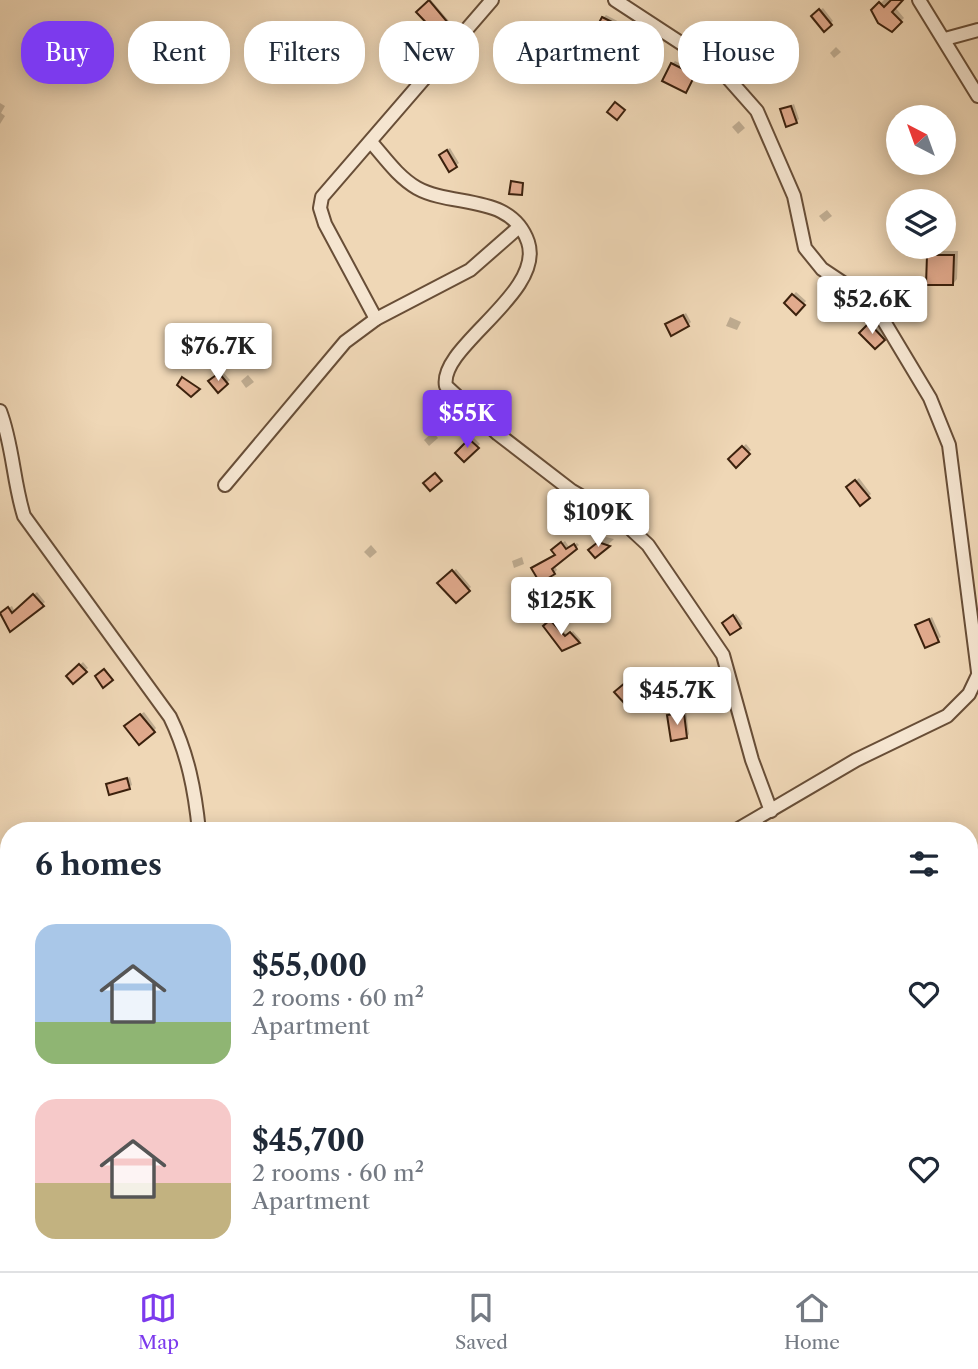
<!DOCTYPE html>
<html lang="en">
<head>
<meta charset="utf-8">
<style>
	:root { --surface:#fff; --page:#f6f6f7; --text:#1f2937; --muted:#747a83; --line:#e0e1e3; --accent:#7c3aed }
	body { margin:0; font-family:"Libre Caslon Text",serif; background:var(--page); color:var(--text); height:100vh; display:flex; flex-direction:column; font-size:26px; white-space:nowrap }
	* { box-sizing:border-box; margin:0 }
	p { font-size:23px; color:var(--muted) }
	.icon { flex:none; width:38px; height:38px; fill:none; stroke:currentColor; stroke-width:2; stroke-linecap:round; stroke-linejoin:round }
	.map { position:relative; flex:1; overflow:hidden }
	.sheet { position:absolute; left:0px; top:822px; width:978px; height:450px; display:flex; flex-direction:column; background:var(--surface); border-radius:28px 28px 0 0; box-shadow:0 4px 18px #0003 }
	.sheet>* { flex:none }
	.guide { position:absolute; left:21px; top:21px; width:936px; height:63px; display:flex; gap:14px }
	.needle { width:46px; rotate:319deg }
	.controls { position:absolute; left:886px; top:105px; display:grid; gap:14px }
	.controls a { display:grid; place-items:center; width:70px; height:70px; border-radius:50%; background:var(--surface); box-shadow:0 4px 18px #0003; font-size:35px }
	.price { position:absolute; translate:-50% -60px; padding:0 16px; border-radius:7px; background:#fff; color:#222; font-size:23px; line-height:46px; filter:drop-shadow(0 2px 4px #0008) }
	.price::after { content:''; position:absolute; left:50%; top:42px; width:21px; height:16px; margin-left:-10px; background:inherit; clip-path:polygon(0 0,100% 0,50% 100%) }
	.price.selected { background:var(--accent); color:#fff }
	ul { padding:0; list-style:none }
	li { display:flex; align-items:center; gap:21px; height:175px; padding:0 35px }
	li span { display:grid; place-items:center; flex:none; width:196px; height:140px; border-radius:21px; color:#555 }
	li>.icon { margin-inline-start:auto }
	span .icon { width:84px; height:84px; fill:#fffc; stroke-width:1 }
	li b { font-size:30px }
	h2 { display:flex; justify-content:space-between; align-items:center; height:84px; padding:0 35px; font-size:30px }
	.chip { padding:0 24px; border-radius:28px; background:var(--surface); box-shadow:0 4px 18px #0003; font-size:24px; line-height:63px }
	.chip.selected { background:var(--accent); color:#fff }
	.tab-bar { display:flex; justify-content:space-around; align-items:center; height:98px; border-top:2px solid var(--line); background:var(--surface); font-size:19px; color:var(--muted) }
	.tab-bar a { display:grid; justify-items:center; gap:4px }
	.tab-bar .selected { color:var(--accent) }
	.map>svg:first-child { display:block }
	.shadow { fill:#0003 }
	.building { fill:#e1aa8d; stroke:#3b210d; stroke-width:2 }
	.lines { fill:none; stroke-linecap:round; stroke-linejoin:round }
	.minor-casing { stroke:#684e37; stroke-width:16 }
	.minor { stroke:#f5e5d0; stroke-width:12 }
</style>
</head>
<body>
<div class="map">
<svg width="978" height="1271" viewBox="0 0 978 1271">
	<rect width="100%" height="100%" fill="#efd7b6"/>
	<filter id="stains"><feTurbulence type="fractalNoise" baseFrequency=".00286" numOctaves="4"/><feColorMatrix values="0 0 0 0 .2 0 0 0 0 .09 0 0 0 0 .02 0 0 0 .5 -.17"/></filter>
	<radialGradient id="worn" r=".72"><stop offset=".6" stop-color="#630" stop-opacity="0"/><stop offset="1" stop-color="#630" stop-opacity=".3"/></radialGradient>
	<!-- shadow -->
	<g class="shadow">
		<path d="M431 0 449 21 438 33 419 12Z"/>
		<path d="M884 0H889L904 18 891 30 874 10Z"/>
		<path d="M823 8 833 21 824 29 813 16Z"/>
		<path d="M606 15 627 26 620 40 603 18Z"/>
		<path d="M413 43 418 50 411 56 405 49Z"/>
		<path d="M836 47 841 52 834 58 830 53Z"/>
		<path d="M675 61 696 72 688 88 672 64Z"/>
		<path d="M0 103 5 106 1 113 5 116 0 124Z"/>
		<path d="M794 104 799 119 796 122 782 110Z"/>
		<path d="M739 121 745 128 738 134 732 127Z"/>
		<path d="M450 148 459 163 450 170 444 152Z"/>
		<path d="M827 210 832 216 824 222 819 216Z"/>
		<path d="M933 251H958L957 279 953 284 929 256Z"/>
		<path d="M796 292 806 301 796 312 786 303Z"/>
		<path d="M686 313 691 322 688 325 667 324Z"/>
		<path d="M730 317 741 322 737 330 726 326Z"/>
		<path d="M873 321 886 336 875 347 861 333Z"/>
		<path d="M222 371 230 380 218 390 211 382Z"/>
		<path d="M248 375 254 382 246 388 241 381Z"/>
		<path d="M433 432 438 438 429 446 424 440Z"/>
		<path d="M473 437 480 444 464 460 457 453Z"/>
		<path d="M746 444 751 450 736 465 730 459Z"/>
		<path d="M859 478 871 494 860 503 848 487Z"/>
		<path d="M606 537 614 539 596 556 597 544Z"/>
		<path d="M565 541 569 547 577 543 579 545 554 565 557 570 554 573 540 581 556 554 553 550Z"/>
		<path d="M371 545 377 552 370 558 364 552Z"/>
		<path d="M522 557 524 564 514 568 512 561Z"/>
		<path d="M456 569 471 587 456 601 440 583Z"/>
		<path d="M529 585 562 589 539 604Z"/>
		<path d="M37 592 45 602 11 630 3 611 12 606 15 612Z"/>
		<path d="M736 614 743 624 740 627 727 620Z"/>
		<path d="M932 617 941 637 926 646 917 626Z"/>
		<path d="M553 619 568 636 573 631 581 640 562 649 545 626Z"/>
		<path d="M83 662 88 668 73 681 68 676Z"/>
		<path d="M634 676 642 686 624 701 616 692Z"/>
		<path d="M686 711 689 734 687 737 669 716Z"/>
		<path d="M144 712 156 728 154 731 129 723Z"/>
		<path d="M130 777 132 785 129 787 108 785Z"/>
	</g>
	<!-- building -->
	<g class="building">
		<path d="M429 0 449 24 438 35 416 12Z"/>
		<path d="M891 0H903L892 12 902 22 892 32 878 23 871 10 879 2 884 7Z"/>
		<path d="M819 9 832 25 824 32 811 16Z"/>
		<path d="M602 17 626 29 618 44 594 32Z"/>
		<path d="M671 63 695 75 686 93 662 81Z"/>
		<path d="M615 102 625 110 617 120 607 112Z"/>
		<path d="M791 106 797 123 786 127 780 109Z"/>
		<path d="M447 150 457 167 449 172 439 155Z"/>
		<path d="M511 181 523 183 522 195 509 194Z"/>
		<path d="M927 255H954L953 285H926Z"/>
		<path d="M792 294 805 305 796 315 784 303Z"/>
		<path d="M683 315 689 326 671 336 665 324Z"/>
		<path d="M869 323 885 340 875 349 859 333Z"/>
		<path d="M219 373 228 384 218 393 208 381Z"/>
		<path d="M182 377 200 389 191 397 177 385Z"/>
		<path d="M469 439 479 448 464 462 455 453Z"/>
		<path d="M742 446 750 454 736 468 728 459Z"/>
		<path d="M435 473 442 481 430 491 423 483Z"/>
		<path d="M855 480 870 498 860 506 846 487Z"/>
		<path d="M561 542 566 549 574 544 577 549 552 569 555 574 540 583 531 568 555 555 551 550Z"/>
		<path d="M598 542 610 546 595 558 588 550Z"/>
		<path d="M452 570 470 591 456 603 437 583Z"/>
		<path d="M525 587 562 591 539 607Z"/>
		<path d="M33 594 44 606 10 632 0 613 8 607 12 613Z"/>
		<path d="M733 615 741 628 730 635 722 623Z"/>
		<path d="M929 619 939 642 925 648 915 625Z"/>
		<path d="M550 620 565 636 570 632 580 643 562 651 543 626Z"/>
		<path d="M79 664 87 672 73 684 66 676Z"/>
		<path d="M104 669 113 680 103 688 95 676Z"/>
		<path d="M631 678 641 690 624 703 614 692Z"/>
		<path d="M684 713 687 738 671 741 667 715Z"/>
		<path d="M140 714 155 732 139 745 124 726Z"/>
		<path d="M127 778 130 789 109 795 106 784Z"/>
	</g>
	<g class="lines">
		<!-- minor casing -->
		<g class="minor-casing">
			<g id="minor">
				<path d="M615 0 719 68 757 111 794 196 805 248 822 269 873 303 930 398 949 445 978 672"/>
				<path d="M919 0 978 96"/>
				<path d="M945 39 978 30"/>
				<path d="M371 142C385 158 398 177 417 188 453 208 511 193 528 242 545 293 438 347 446 386L498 434 572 491 619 518 648 545 723 655 752 760 771 811"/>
				<path d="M376 319 325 224 320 208 322 197 492 0"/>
				<path d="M0 411C13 445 13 481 24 516L170 717C188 754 195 791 199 831"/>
				<path d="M225 485 345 342 376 319 470 270 519 227"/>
				<path d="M735 831 856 760 947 716 969 694 978 675"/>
				<path d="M312 1264 315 1271"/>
			</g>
		</g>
		<!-- minor -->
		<use href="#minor" class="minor"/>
	</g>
	<rect width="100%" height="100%" filter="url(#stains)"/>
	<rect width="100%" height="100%" fill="url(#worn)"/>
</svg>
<div class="controls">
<a><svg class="needle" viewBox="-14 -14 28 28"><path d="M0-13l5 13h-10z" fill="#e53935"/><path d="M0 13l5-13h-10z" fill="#747a83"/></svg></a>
<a><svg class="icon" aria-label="layers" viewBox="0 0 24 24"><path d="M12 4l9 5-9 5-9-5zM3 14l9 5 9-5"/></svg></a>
</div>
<b class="price" style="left:872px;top:336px">$52.6K</b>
<b class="price" style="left:218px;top:383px">$76.7K</b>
<b class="price selected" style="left:467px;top:450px">$55K</b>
<b class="price" style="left:598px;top:549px">$109K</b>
<b class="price" style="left:561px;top:637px">$125K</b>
<b class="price" style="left:677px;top:727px">$45.7K</b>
<div class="guide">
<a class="chip selected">Buy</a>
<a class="chip">Rent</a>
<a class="chip">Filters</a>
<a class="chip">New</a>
<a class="chip">Apartment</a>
<a class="chip">House</a>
</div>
<section class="sheet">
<h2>6 homes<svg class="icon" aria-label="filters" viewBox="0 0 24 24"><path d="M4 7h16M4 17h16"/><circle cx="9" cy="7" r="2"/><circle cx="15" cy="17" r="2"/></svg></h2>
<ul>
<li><span style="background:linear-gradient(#a9c7e8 70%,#8fb573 0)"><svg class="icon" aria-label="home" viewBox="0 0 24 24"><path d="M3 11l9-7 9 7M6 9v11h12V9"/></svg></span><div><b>$55,000</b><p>2 rooms · 60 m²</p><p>Apartment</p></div><svg class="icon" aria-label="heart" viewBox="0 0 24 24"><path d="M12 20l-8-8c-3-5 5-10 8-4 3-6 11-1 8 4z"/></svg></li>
<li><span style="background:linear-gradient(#f6c9c9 60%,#c2b280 0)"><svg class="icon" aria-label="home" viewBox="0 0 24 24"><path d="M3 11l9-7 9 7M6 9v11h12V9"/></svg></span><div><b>$45,700</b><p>2 rooms · 60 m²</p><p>Apartment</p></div><svg class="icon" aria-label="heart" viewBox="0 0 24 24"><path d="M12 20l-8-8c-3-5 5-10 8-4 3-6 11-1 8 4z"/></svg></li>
</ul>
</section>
</div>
<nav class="tab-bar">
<a class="selected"><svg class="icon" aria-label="map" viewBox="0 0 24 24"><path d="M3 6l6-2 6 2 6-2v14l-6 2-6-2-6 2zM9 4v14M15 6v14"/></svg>Map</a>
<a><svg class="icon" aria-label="saved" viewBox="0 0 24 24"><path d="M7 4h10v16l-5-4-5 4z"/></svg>Saved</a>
<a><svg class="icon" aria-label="home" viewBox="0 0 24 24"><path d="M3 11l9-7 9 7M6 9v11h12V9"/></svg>Home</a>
</nav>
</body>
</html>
